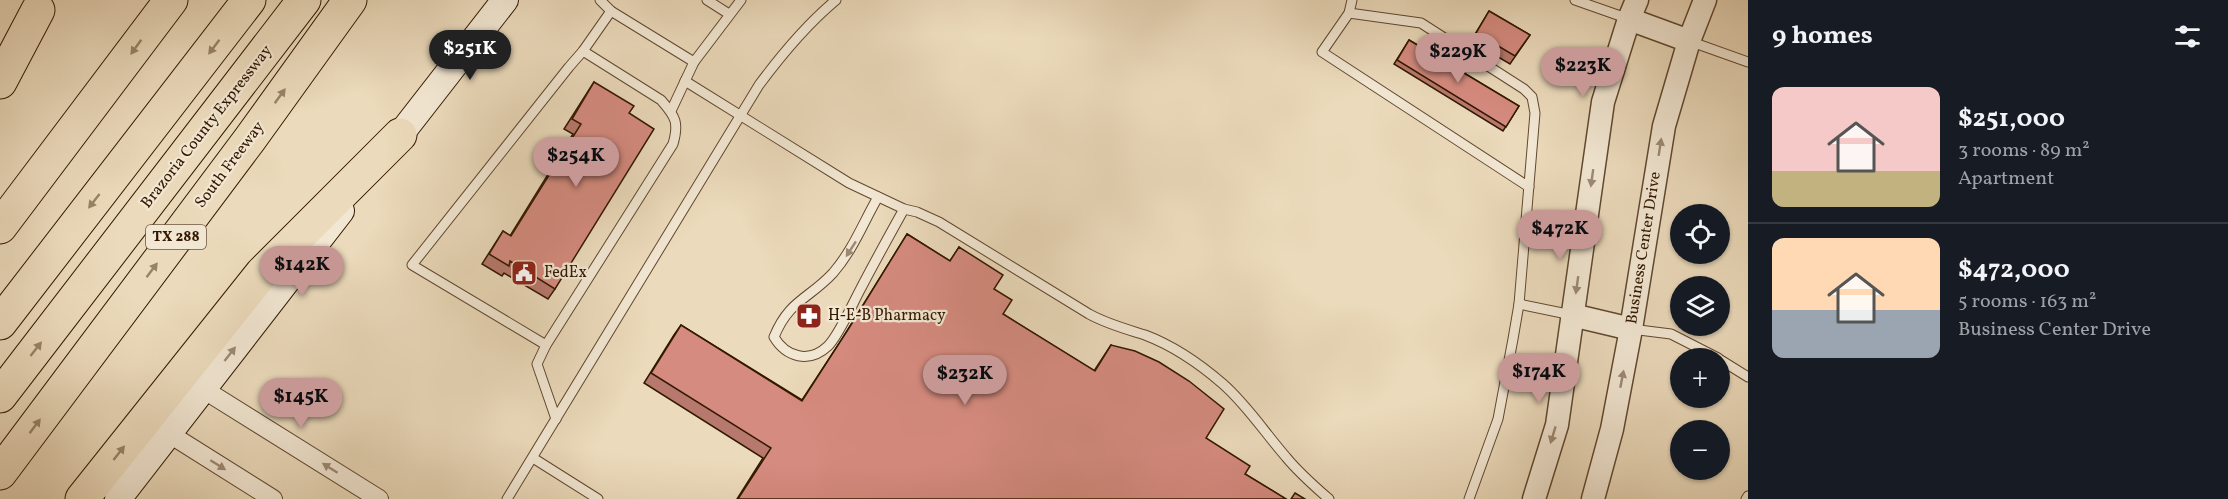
<!DOCTYPE html>
<html lang="en">
<head>
<meta charset="utf-8">
<style>
	:root { --surface:#171b24; --page:#20242c; --text:#f1f3f6; --muted:#9ea1a6; --line:#363941; --accent:#c59692 }
	body { margin:0; font-family:Vollkorn,serif; background:var(--page); color:var(--text); height:100vh; display:flex; flex-direction:column; font-size:22px; white-space:nowrap }
	* { box-sizing:border-box; margin:0 }
	p { font-size:20px; color:var(--muted) }
	.icon { flex:none; width:33px; height:33px; fill:none; stroke:currentColor; stroke-width:2; stroke-linecap:round; stroke-linejoin:round }
	.map { position:relative; flex:1; overflow:hidden }
	.sheet { display:flex; flex-direction:column; background:var(--surface); width:480px }
	.sheet>* { flex:none }
	.buttons { position:absolute; left:1670px; top:204px; display:grid; gap:12px }
	.buttons a { display:grid; place-items:center; width:60px; height:60px; border-radius:50%; background:var(--surface); box-shadow:0 2px 4px #0004; font-size:30px }
	.price { position:absolute; translate:-50% -51px; padding:0 14px; border-radius:21px; background:var(--accent); color:#111; font-size:20px; line-height:39px; filter:drop-shadow(0 2px 3px #0008) }
	.price::after { content:''; position:absolute; left:50%; top:36px; width:18px; height:14px; margin-left:-9px; background:inherit; clip-path:polygon(0 0,100% 0,50% 100%) }
	.price.on { background:#222; color:#fff }
	ul { padding:0; list-style:none }
	li { display:flex; align-items:center; gap:18px; height:150px; padding:0 24px }
	li+li { border-top:2px solid var(--line) }
	li span { display:grid; place-items:center; flex:none; width:168px; height:120px; border-radius:12px; color:#555 }
	li>.icon { margin-inline-start:auto }
	span .icon { width:72px; height:72px; fill:#fffc; stroke-width:1 }
	li b { font-size:26px }
	h2 { display:flex; justify-content:space-between; align-items:center; height:72px; padding:0 24px; font-size:26px }
	main { display:flex; flex:1; min-height:0 }
	.map>svg:first-child { display:block }
	.lines { fill:none; stroke-linecap:round; stroke-linejoin:round }
	.service-casing { stroke:#61482f; stroke-width:11 }
	.minor-casing { stroke:#61482f; stroke-width:20 }
	.tertiary-casing { stroke:#61482f; stroke-width:25 }
	.secondary-casing { stroke:#331800; stroke-width:28 }
	.motorway-casing { stroke:#331800; stroke-width:35 }
	.service { stroke:#f2e7d3; stroke-width:9 }
	.minor { stroke:#f2e7d3; stroke-width:18 }
	.tertiary { stroke:#f2e7d3; stroke-width:22 }
	.secondary { stroke:#f2e7d3; stroke-width:26 }
	.motorway { stroke:#ebdabb; stroke-width:33 }
	.wall { fill:#b7786d; stroke:#331800; stroke-width:1.5 }
	.building { fill:#d58b7f; stroke:#331800; stroke-width:1.5 }
	.oneway { fill:#988367 }
	.oneway2 { fill:#9c8a74 }
	.labels { text-anchor:middle; dominant-baseline:central; stroke-width:4.5; stroke-linejoin:round; paint-order:stroke }
	.shield { fill:#f2e7d3; stroke:#6c563f; stroke-width:1.5 }
	.shield-label { font-size:15px; font-weight:bold; fill:#331800 }
	.street-label { font-size:16px; fill:#331800; stroke:#f2e7d3 }
	.poi-label { font-size:16px; fill:#331800; stroke:#f2e7d3; text-anchor:start }
</style>
</head>
<body>
<main>
<div class="map">
<svg width="1748" height="499" viewBox="0 0 1748 499">
	<rect width="100%" height="100%" fill="#ebdabb"/>
	<filter id="stains"><feTurbulence type="fractalNoise" baseFrequency=".00333" numOctaves="4"/><feColorMatrix values="0 0 0 0 .2 0 0 0 0 .09 0 0 0 0 .02 0 0 0 .5 -.17"/></filter>
	<radialGradient id="worn" r=".72"><stop offset=".6" stop-color="#630" stop-opacity="0"/><stop offset="1" stop-color="#630" stop-opacity=".3"/></radialGradient>
	<g class="lines">
		<!-- service casing -->
		<g class="service-casing">
			<g id="service">
				<path d="M600 0 611 11 694 62"/>
				<path d="M707 0 729 14"/>
				<path d="M1352 0 1349 13 1322 52 1529 187"/>
				<path d="M1575 0 1629 19"/>
				<path d="M1349 13 1421 23 1524 89 1532 97 1535 113 1519 304 1513 339 1498 419 1469 499"/>
				<path d="M1689 41 1748 62"/>
				<path d="M685 81 849 183 904 209 917 212 939 222 1089 314C1107 324 1126 329 1145 335 1174 346 1200 364 1223 384 1247 405 1265 433 1286 457 1299 473 1314 486 1329 499"/>
				<path d="M671 111 694 62 741 0"/>
				<path d="M878 197C863 223 853 250 833 273 809 299 789 300 774 337 786 357 809 364 828 346 839 335 852 305 860 290 874 263 889 236 904 209"/>
				<path d="M1519 304 1572 315"/>
				<path d="M1631 329 1671 334 1718 358"/>
				<path d="M546 345 412 265 569 67 583 51 611 11"/>
				<path d="M1719 359 1748 377"/>
				<path d="M556 419 537 364 546 345 673 144C679 123 676 117 661 100L583 51"/>
				<path d="M533 458 598 499"/>
				<path d="M507 499 759 85C782 54 806 25 836 0"/>
				<path d="M1746 499 1748 496"/>
			</g>
		</g>
		<!-- minor casing -->
		<g class="minor-casing">
			<g id="minor">
				<path d="M203 389 379 499"/>
				<path d="M168 433 273 499"/>
			</g>
		</g>
		<!-- tertiary casing -->
		<g class="tertiary-casing">
			<g id="tertiary">
				<path d="M1629 19 1689 41"/>
				<path d="M1572 315 1631 329"/>
				<path d="M1534 499 1557 425 1603 102 1629 19 1637 0"/>
				<path d="M1593 499 1612 429 1631 329 1664 126 1689 41 1705 0"/>
			</g>
		</g>
		<!-- secondary casing -->
		<g class="secondary-casing">
			<g id="secondary">
				<path d="M389 149 505 0"/>
				<path d="M118 499 341 211"/>
			</g>
		</g>
		<!-- motorway casing -->
		<g class="motorway-casing">
			<g id="motorway">
				<path d="M0 82 38 10"/>
				<path d="M0 227 171 0"/>
				<path d="M0 323 249 0"/>
				<path d="M0 396 304 0"/>
				<path d="M0 473 250 139 350 0"/>
				<path d="M82 499 262 273 400 135"/>
			</g>
		</g>
		<!-- service -->
		<use href="#service" class="service"/>
		<!-- minor -->
		<use href="#minor" class="minor"/>
		<!-- tertiary -->
		<use href="#tertiary" class="tertiary"/>
		<!-- secondary -->
		<use href="#secondary" class="secondary"/>
		<!-- motorway -->
		<use href="#motorway" class="motorway"/>
	</g>
	<!-- wall -->
	<g class="wall">
		<path d="M1489 11 1530 35 1510 64 1471 41Z"/>
		<path d="M1409 40 1519 106 1503 131 1394 64Z"/>
		<path d="M594 82 629 113 555 289 548 299 504 273 502 276 482 264 503 231 510 236 573 134 564 129Z"/>
		<path d="M907 234 950 261 959 247 994 289 1003 314 1094 371 1111 345 1206 438 1245 474 1286 499H737L763 458 644 383 674 335 681 325 802 400 842 339Z"/>
	</g>
	<!-- building -->
	<g class="building">
		<path d="M1489 11 1530 35 1515 56 1476 33Z"/>
		<path d="M1409 40 1519 106 1506 127 1397 60Z"/>
		<path d="M594 82 634 106 629 113 654 129 555 289 510 261 509 266 489 254 503 231 511 236 581 124 572 119Z"/>
		<path d="M907 234 950 261 959 247 1003 275 994 289 1012 300 1003 314 1095 371 1111 345 1135 351 1159 362 1189 381 1224 409 1206 438 1250 466 1245 474 1286 499H738L771 448 651 373 681 325 802 401 849 328Z"/>
		<path d="M1295 493 1305 499H1291Z"/>
	</g>
	<!-- one-way arrows -->
	<defs><path id="oneway-solid" d="M-6-.8H1V-3.2L6.5 0L1 3.2V.8H-6Z" transform="scale(1.5)"/></defs>
	<g class="oneway">
		<use href="#oneway-solid" transform="translate(136 47) rotate(126)"/>
		<use href="#oneway-solid" transform="translate(214 47) rotate(127)"/>
		<use href="#oneway-solid" transform="translate(280 96) rotate(-54)"/>
		<use href="#oneway-solid" transform="translate(94 201) rotate(128)"/>
		<use href="#oneway-solid" transform="translate(152 270) rotate(-53)"/>
		<use href="#oneway-solid" transform="translate(36 349) rotate(-52)"/>
		<use href="#oneway-solid" transform="translate(35 426) rotate(-53)"/>
		<use href="#oneway-solid" transform="translate(119 453) rotate(-52)"/>
	</g>
	<g class="oneway2">
		<use href="#oneway-solid" transform="translate(1660 147) rotate(-81)"/>
		<use href="#oneway-solid" transform="translate(1592 178) rotate(98)"/>
		<use href="#oneway-solid" transform="translate(851 249) rotate(123)"/>
		<use href="#oneway-solid" transform="translate(1577 285) rotate(98)"/>
		<use href="#oneway-solid" transform="translate(230 354) rotate(-52)"/>
		<use href="#oneway-solid" transform="translate(1622 379) rotate(-79)"/>
		<use href="#oneway-solid" transform="translate(1553 435) rotate(107)"/>
		<use href="#oneway-solid" transform="translate(218 465) rotate(32)"/>
		<use href="#oneway-solid" transform="translate(330 468) rotate(-148)"/>
	</g>
	<!-- icons -->
	<defs>
		<g id="civic-square" transform="scale(1.35)"><rect x="-9" y="-9" width="18" height="18" rx="4" fill="#8f2418" stroke="#f2e7d3"/><path d="M-.6-6.5H3V-4.5H.6V-3L4-1V1h2V6H-6V1h2V-1L-.6-3ZM-1.2 2.5V6h2.4V2.5Z" fill="#fff"/></g>
		<g id="pharmacy-square" transform="scale(1.35)"><rect x="-9" y="-9" width="18" height="18" rx="4" fill="#8f2418" stroke="#f2e7d3"/><path d="M-2-6h4v4h4v4h-4v4h-4v-4h-4v-4h4Z" fill="#fff"/></g>
	</defs>
	<g fill-rule="evenodd">
		<use href="#civic-square" x="524" y="273"/>
		<use href="#pharmacy-square" x="809" y="316"/>
	</g>
	<g class="labels">
		<!-- shield labels -->
		<rect class="shield" x="146" y="225" width="60" height="24" rx="4.5"/>
		<g class="shield-label">
			<text x="176" y="237">TX 288</text>
		</g>
		<!-- street labels -->
		<g class="street-label">
			<text transform="translate(207 127) rotate(-52)">Brazoria County Expressway</text>
			<text transform="translate(230 165) rotate(-53)">South Freeway</text>
			<text transform="translate(1644 248) rotate(-81)">Business Center Drive</text>
		</g>
		<!-- poi labels -->
		<g class="poi-label">
			<text x="544" y="273">FedEx</text>
			<text x="828" y="316">H-E-B Pharmacy</text>
		</g>
	</g>
	<rect width="100%" height="100%" filter="url(#stains)"/>
	<rect width="100%" height="100%" fill="url(#worn)"/>
</svg>
<div class="buttons">
<a><svg class="icon" aria-label="locate" viewBox="0 0 24 24"><circle cx="12" cy="12" r="6"/><path d="M12 2v4M12 18v4M2 12h4M18 12h4"/></svg></a>
<a><svg class="icon" aria-label="layers" viewBox="0 0 24 24"><path d="M12 4l9 5-9 5-9-5zM3 14l9 5 9-5"/></svg></a>
<a>+</a>
<a>−</a>
</div>
<b class="price on" style="left:470px;top:81px">$251K</b>
<b class="price" style="left:1458px;top:84px">$229K</b>
<b class="price" style="left:1583px;top:98px">$223K</b>
<b class="price" style="left:576px;top:188px">$254K</b>
<b class="price" style="left:1560px;top:261px">$472K</b>
<b class="price" style="left:302px;top:297px">$142K</b>
<b class="price" style="left:1539px;top:404px">$174K</b>
<b class="price" style="left:965px;top:406px">$232K</b>
<b class="price" style="left:301px;top:429px">$145K</b>
</div>
<section class="sheet">
<h2>9 homes<svg class="icon" aria-label="filters" viewBox="0 0 24 24"><path d="M4 7h16M4 17h16"/><circle cx="9" cy="7" r="2"/><circle cx="15" cy="17" r="2"/></svg></h2>
<ul>
<li><span style="background:linear-gradient(#f6c9c9 70%,#c2b280 0)"><svg class="icon" aria-label="home" viewBox="0 0 24 24"><path d="M3 11l9-7 9 7M6 9v11h12V9"/></svg></span><div><b>$251,000</b><p>3 rooms · 89 m²</p><p>Apartment</p></div></li>
<li><span style="background:linear-gradient(#ffd9b3 60%,#9aa5b1 0)"><svg class="icon" aria-label="home" viewBox="0 0 24 24"><path d="M3 11l9-7 9 7M6 9v11h12V9"/></svg></span><div><b>$472,000</b><p>5 rooms · 163 m²</p><p>Business Center Drive</p></div></li>
</ul>
</section>
</main>
</body>
</html>
